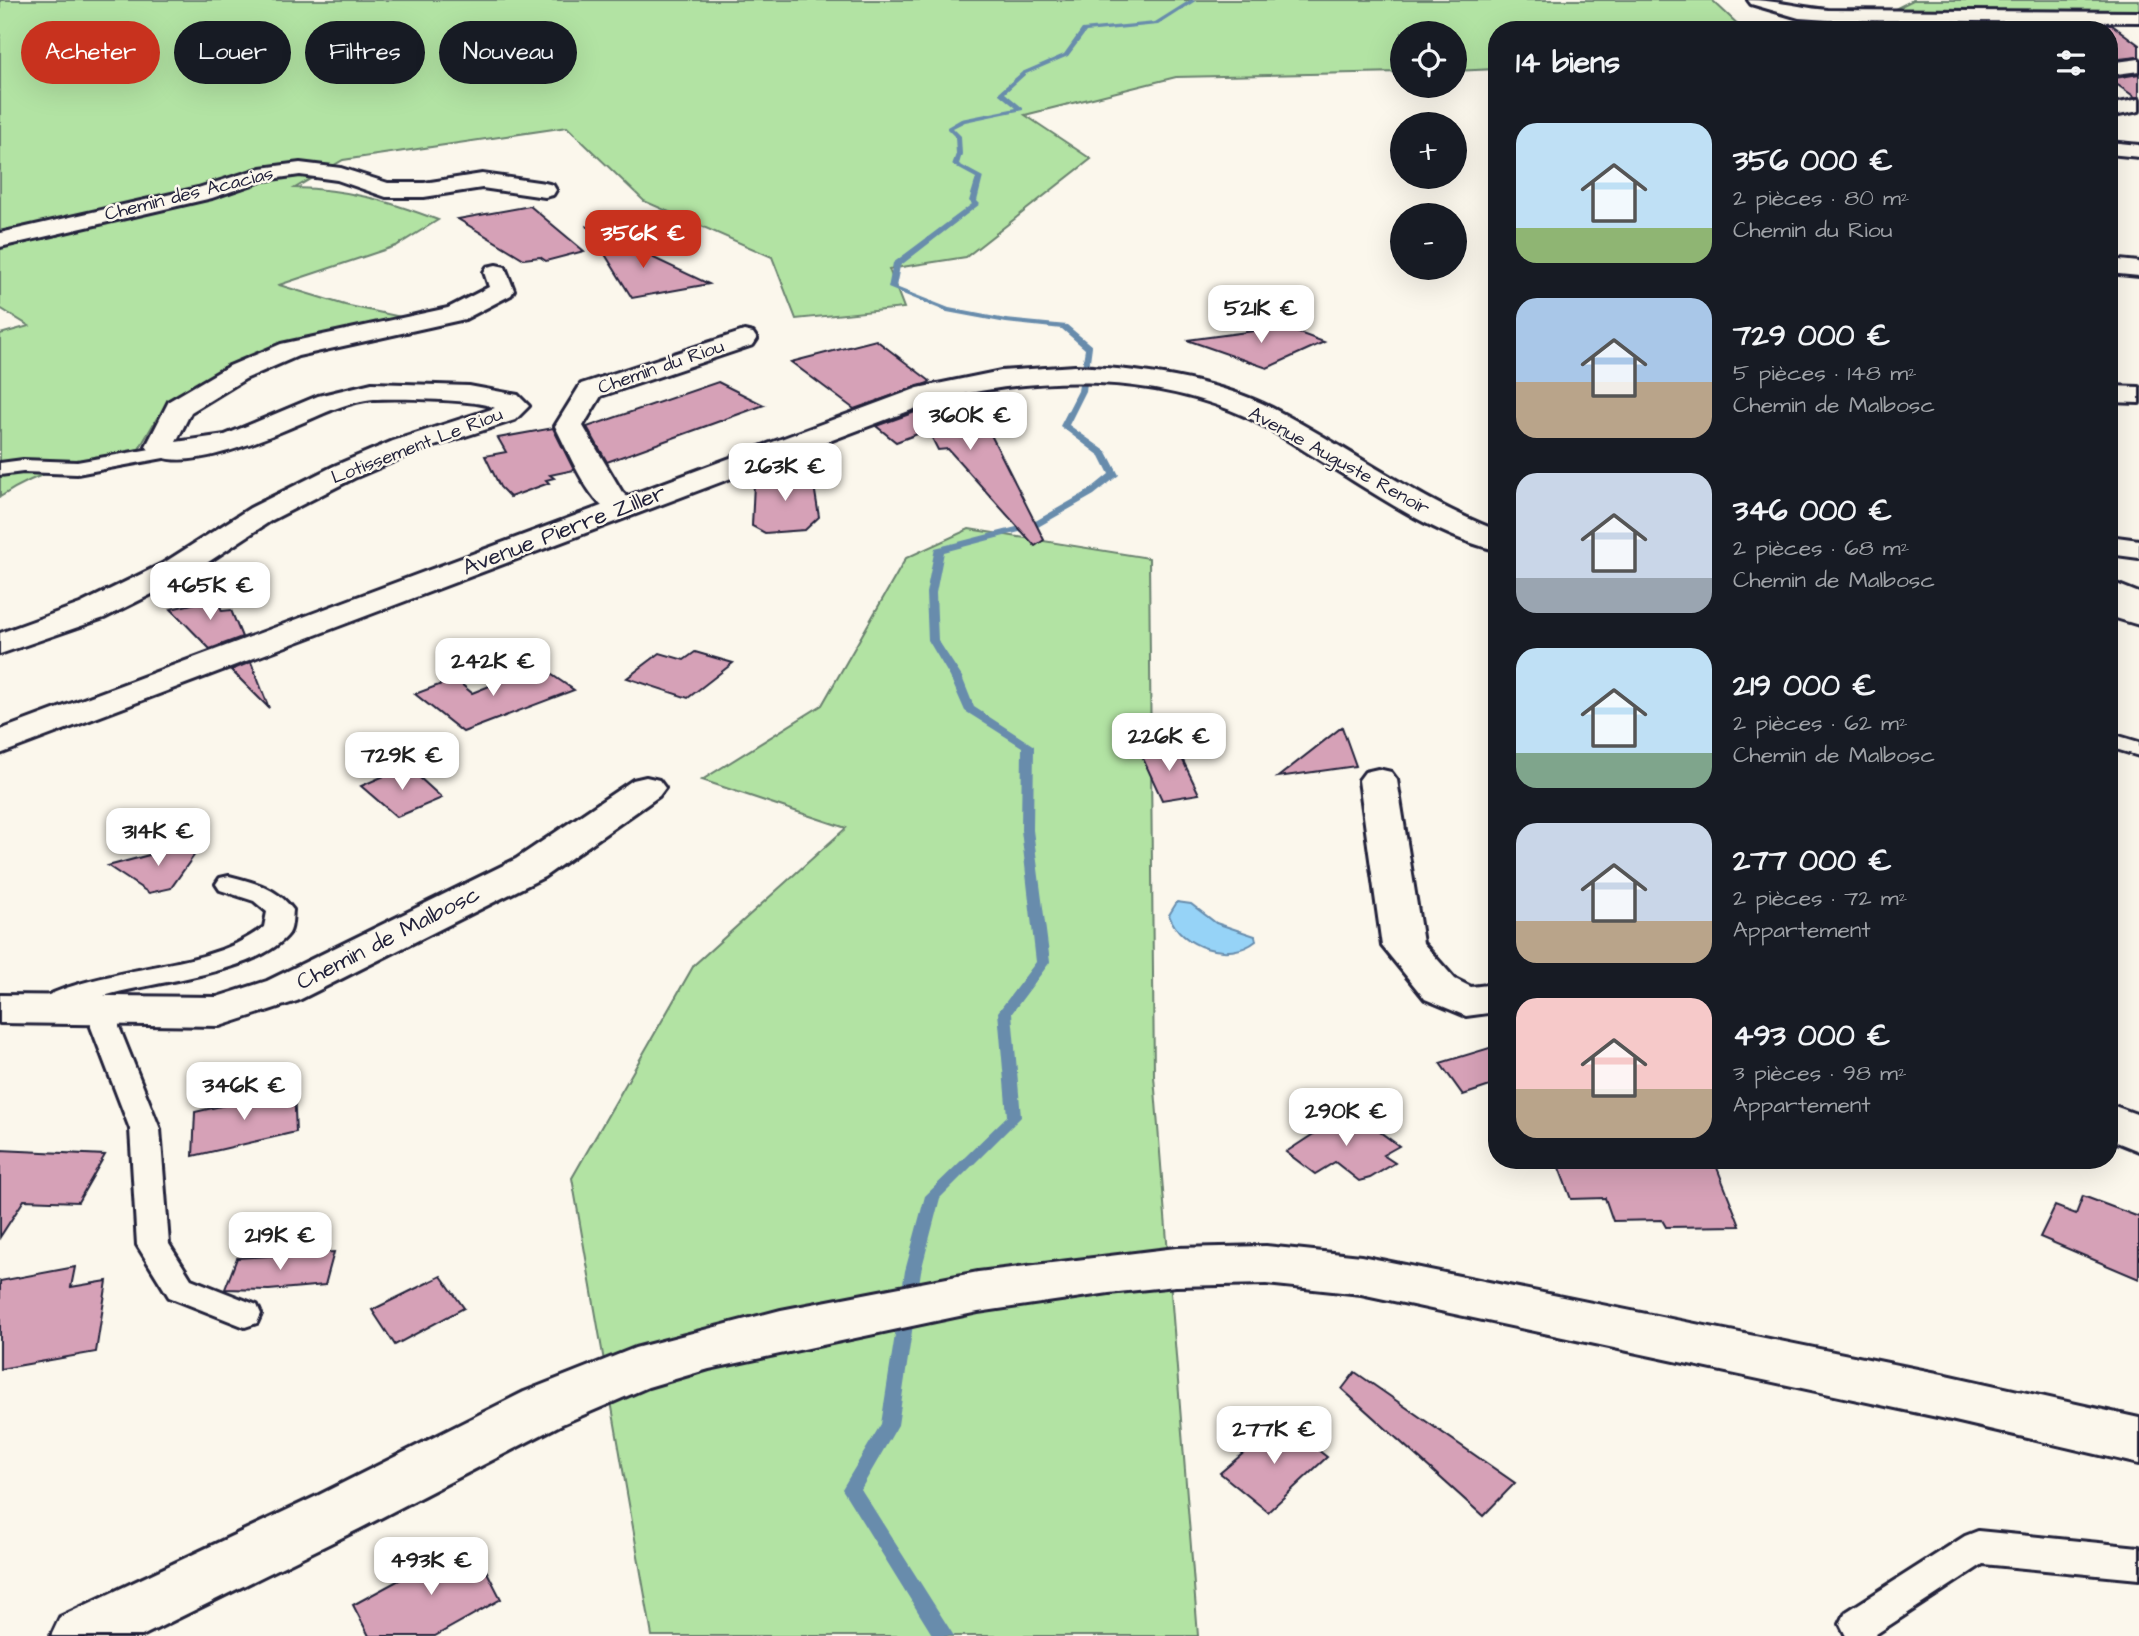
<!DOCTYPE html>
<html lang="fr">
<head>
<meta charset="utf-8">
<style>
	:root { --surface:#171b24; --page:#20242c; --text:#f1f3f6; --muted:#9ea1a6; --accent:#c8321e }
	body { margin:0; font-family:"Architects Daughter",sans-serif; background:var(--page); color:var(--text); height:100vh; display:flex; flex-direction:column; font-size:26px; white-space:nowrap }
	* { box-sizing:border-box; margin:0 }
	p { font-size:23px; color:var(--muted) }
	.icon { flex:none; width:38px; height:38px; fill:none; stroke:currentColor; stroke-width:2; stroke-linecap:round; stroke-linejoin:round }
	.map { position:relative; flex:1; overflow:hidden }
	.drawer { position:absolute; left:1488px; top:21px; width:630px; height:1148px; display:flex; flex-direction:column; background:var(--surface); border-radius:28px; box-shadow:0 7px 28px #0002 }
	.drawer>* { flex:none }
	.banner { position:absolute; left:21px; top:21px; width:665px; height:63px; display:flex; gap:14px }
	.fabs { position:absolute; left:1390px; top:21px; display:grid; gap:14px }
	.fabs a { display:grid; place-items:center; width:77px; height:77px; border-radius:50%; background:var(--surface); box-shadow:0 7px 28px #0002; font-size:35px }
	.price { position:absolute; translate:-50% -60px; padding:0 16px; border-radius:14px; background:#fff; color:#222; font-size:23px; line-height:46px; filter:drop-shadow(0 2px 4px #0008) }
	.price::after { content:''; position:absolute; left:50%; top:42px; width:21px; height:16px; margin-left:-10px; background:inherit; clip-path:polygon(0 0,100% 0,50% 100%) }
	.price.selected { background:var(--accent); color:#fff }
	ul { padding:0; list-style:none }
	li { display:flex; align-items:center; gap:21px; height:175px; padding:0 28px }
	li span { display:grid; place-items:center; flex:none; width:196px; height:140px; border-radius:21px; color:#555 }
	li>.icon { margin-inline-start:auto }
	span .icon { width:84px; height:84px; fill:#fffc; stroke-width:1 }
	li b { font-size:30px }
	h2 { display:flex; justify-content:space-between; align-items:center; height:84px; padding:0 28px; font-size:30px }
	.pill { padding:0 24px; border-radius:32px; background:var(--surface); box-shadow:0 7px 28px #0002; font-size:24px; line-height:63px }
	.pill.selected { background:var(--accent); color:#fff }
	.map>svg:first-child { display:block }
	.green { fill:#b2e3a3; stroke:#6a826f; stroke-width:2 }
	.water { fill:#96d3f7; stroke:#688cac; stroke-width:2 }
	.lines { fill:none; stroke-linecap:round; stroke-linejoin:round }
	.stream { fill:#688cac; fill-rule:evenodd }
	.building { fill:#d6a1b7; stroke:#22223b; stroke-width:2 }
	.service-casing { stroke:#22223b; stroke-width:6 }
	.minor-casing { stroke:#22223b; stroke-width:6 }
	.secondary-casing { stroke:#22223b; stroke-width:6 }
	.primary-casing { stroke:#22223b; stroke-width:6 }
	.service { fill:#fbf7ec; fill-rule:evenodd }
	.minor { fill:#fbf7ec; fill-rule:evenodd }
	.secondary { fill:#fbf7ec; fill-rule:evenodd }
	.primary { fill:#fbf7ec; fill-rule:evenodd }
	.labels { text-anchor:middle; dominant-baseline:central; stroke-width:5; stroke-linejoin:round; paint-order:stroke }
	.far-street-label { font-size:19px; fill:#22223b; stroke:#fbf7ec }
	.street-label { font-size:23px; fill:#22223b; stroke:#fbf7ec }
</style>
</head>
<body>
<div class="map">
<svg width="2139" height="1636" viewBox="0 0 2139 1636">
	<rect width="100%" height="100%" fill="#fbf7ec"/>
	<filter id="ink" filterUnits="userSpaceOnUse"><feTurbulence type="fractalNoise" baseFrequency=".0143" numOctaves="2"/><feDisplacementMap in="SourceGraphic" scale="14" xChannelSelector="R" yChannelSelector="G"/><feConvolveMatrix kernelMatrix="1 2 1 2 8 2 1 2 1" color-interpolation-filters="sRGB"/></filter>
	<g filter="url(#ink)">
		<!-- green -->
		<g class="green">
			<path d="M0 0H1712L1744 30H1496V69L1454 71V33H1402V72L1176 77 1025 115 1091 159 966 257 889 269 904 308 796 319 772 257 644 201 567 127 343 160 295 188C348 189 388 201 438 220L396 246 279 285 345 305 401 317 282 346 215 379 157 418 139 449C91 459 41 469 0 497V334L29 326 0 308Z"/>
			<path d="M1913 0H2139V12L1895 9Z"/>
			<path d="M969 529 1149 558 1154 1076 1198 1636H652L572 1178 694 965 846 828 702 780 822 705 906 558Z"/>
		</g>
		<!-- water -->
		<path class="water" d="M1177 902 1191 904 1216 923 1255 936 1256 941C1229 963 1180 947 1169 915Z"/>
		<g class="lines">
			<!-- stream -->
			<path class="stream" d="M1190 0H1197L1158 25 1086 32 1068 56 1026 74 1005 93 1023 108V110L965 122 953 128 961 136 962 154 959 164 983 177 977 201 980 204 900 266 896 287 949 308 1006 319 1067 325 1092 346 1086 391 1069 425 1107 452 1119 475 1094 495 1038 527 944 552 936 593 938 640 962 677 974 707 1034 746 1033 830 1050 962 1012 1013 1021 1117 940 1198 921 1271 898 1425 861 1489 954 1636H933L842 1489 881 1424 905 1271 925 1196 1007 1116 998 1012 1036 962 1021 830 1022 747 965 711 950 677 928 640 926 593 935 548 1032 523 1088 491 1109 474 1100 456 1060 426 1078 391 1085 349 1062 329 1006 323 947 312 888 288 893 263 972 204 969 201 976 178 952 165 956 154 955 137 947 129V127L961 119 1016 108 999 94V92L1022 72 1064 54 1082 29 1155 22Z"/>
		</g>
		<!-- building -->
		<g class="building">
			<path d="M2005 25H2112L2139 45V57L2109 60V30H2015Z"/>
			<path d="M2139 74V97H2135L2109 79Z"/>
			<path d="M530 206 584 251 546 261 540 257 524 259 458 219Z"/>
			<path d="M588 227 709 284 632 298Z"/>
			<path d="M1283 327 1324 342 1267 368 1187 340Z"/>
			<path d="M876 340 930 381 928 383 854 409 791 362Z"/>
			<path d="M718 382 764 405 607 462 587 427Z"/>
			<path d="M946 401 1000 407 988 429 1044 540 1035 546 948 449 938 450 928 430 896 442 876 426Z"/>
			<path d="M553 428 574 470 550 475 554 478 546 480 549 483 510 497 500 487 485 456 506 452 498 438Z"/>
			<path d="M812 473 819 517 805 530 765 533 752 526 754 483 762 482V476Z"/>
			<path d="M217 598 222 611 231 610 242 637 210 649 171 609Z"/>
			<path d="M695 652 733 663 688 698 627 678 660 653 684 660Z"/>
			<path d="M251 662 269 708 231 670Z"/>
			<path d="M539 666 574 690 463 732 415 694 455 679 472 693Z"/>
			<path d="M1342 727 1356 766 1278 777Z"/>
			<path d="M1176 746 1199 794 1162 800 1140 752Z"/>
			<path d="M407 766 442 798 397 817 361 786Z"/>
			<path d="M205 840 171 888 149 893 108 866Z"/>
			<path d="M1496 1046V1084L1463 1095 1440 1063Z"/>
			<path d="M294 1089 296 1132 193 1156 195 1112Z"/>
			<path d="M1350 1110 1399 1146 1383 1155 1395 1163 1370 1178 1359 1181 1335 1162 1315 1174 1286 1152Z"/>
			<path d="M0 1150 105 1155 78 1202 24 1200 0 1237Z"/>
			<path d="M1714 1160 1740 1226 1666 1227 1662 1220 1613 1221 1605 1198 1571 1199 1558 1165Z"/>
			<path d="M2083 1196 2139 1217V1279L2040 1237 2055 1206 2076 1214Z"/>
			<path d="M334 1252 325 1285 269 1290 225 1289 237 1258Z"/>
			<path d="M75 1267 71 1287 107 1281 96 1352 0 1369V1281Z"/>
			<path d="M441 1276 464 1308 395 1345 372 1310Z"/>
			<path d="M1355 1372 1515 1483 1483 1516 1342 1389Z"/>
			<path d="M1281 1421 1327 1457 1268 1512 1220 1473Z"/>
			<path d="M471 1541 501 1599 435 1636H369L353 1605Z"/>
		</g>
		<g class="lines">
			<!-- service casing -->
			<g class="service-casing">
				<g id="service">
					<path d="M173 445 182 451 180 455 77 474 23 472 0 475V463L23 460 77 462Z"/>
					<path d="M2109 733 2139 742V756L2109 747Z"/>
					<path d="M229 876C253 882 278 888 293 910 292 918 293 930 287 936 252 975 152 981 104 996 82 1002 59 1020 37 1013L33 1007C50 981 172 966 206 955 227 949 246 940 264 927L267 912 254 901 220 890 216 884 220 878Z"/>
					<path d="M105 1001 115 1003 119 1010V1027L160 1129 169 1244 191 1279 257 1305 261 1314 257 1323 245 1327 169 1297 137 1245 130 1129 91 1027V1010L95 1003Z"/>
					<path d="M1978 1531 2139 1547V1579L1983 1564 1873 1636H1846L1840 1624 1846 1612 1965 1536Z"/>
				</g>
			</g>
			<!-- minor casing -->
			<g class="minor-casing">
				<g id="minor">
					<path d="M1748 0C1776 0 1801 8 1828 10L2139 12V22L1828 20 1799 18 1751 4Z"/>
					<path d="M2139 59V71L2109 75V63Z"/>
					<path d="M2139 99V111L2109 117V105Z"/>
					<path d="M2109 142 2139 145V157L2109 154Z"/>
					<path d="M300 163 341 168 388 183H424L482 174 545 183 553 185 556 190 553 195 545 197 482 188 424 197H386L337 180 300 175 264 180 212 198 0 247V233L198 188 261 168Z"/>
					<path d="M2109 259 2139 262V276L2109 273Z"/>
					<path d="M496 265 505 267 514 290 511 295 465 319 298 356 245 379 191 412 176 442 225 435 318 396 372 383 469 386 518 395 529 406 515 420 413 453 354 478 272 520 184 578 104 618 0 654V633L80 604 162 564 250 508 334 466 393 441 495 408C480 399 397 398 374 399 362 400 348 404 337 408 301 421 175 488 146 446L169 401 227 367 281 344 448 308 489 287 484 272 487 267Z"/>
					<path d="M744 331 753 333 757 339 753 345 601 396 583 426 622 492 638 507 634 513C626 515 620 517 612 513 589 503 567 449 555 426L581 384Z"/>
					<path d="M2109 386 2139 387V403L2109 402Z"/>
					<path d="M2109 536 2139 540V558L2109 554Z"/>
					<path d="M2109 581 2139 593V615L2109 603Z"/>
					<path d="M1378 769 1391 772 1397 780 1423 943 1455 979 1471 987 1496 984V1012L1466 1016 1425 999 1382 946 1359 780 1365 772Z"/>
					<path d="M646 777 659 780 665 788 659 796 544 877 297 1001 220 1026 0 1023V995L217 997 267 981 516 859 633 780Z"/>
					<path d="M2109 1104 2139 1115V1151L2109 1139Z"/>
				</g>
			</g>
			<!-- secondary casing -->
			<g class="secondary-casing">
				<path id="secondary" d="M1266 1246 1361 1256 1942 1374 2139 1418V1464L1942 1418 1361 1294 1266 1284 1176 1286 1109 1293 978 1312 709 1369 648 1387 562 1424 359 1529 142 1636H51L60 1617 319 1495 524 1392 635 1348 781 1310 978 1272 1176 1248Z"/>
			</g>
			<!-- primary casing -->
			<g class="primary-casing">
				<g id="primary">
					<path d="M1075 366C1139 369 1214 379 1272 408 1348 447 1416 499 1496 530V550C1438 537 1382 498 1331 467 1304 451 1278 432 1249 418 1152 373 1039 375 938 400L0 754V730L918 388 1001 371Z"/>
					<path d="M2109 596 2139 604V625L2109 616Z"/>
				</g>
			</g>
			<!-- service -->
			<use href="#service" class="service"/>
			<!-- minor -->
			<use href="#minor" class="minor"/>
			<!-- secondary -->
			<use href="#secondary" class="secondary"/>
			<!-- primary -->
			<use href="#primary" class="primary"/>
		</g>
	</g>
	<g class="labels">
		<!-- far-street labels -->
		<g class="far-street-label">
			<text transform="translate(189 194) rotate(-14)">Chemin des Acacias</text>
			<text transform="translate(661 367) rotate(-19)">Chemin du Riou</text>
			<text transform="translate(417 446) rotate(-21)">Lotissement Le Riou</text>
			<text transform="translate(1339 461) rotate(29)">Avenue Auguste Renoir</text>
		</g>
		<!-- street labels -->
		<g class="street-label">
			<text transform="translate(564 530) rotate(-21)">Avenue Pierre Ziller</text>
			<text transform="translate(388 938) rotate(-27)">Chemin de Malbosc</text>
		</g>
	</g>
</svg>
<div class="fabs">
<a><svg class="icon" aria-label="locate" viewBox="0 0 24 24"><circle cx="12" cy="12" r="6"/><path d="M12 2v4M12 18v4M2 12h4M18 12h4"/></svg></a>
<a>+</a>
<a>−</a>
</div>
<b class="price selected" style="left:643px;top:270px">356K €</b>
<b class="price" style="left:1261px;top:345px">521K €</b>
<b class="price" style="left:970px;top:452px">360K €</b>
<b class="price" style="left:785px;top:503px">263K €</b>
<b class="price" style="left:210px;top:622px">465K €</b>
<b class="price" style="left:493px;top:698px">242K €</b>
<b class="price" style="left:1169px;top:773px">226K €</b>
<b class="price" style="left:402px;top:792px">729K €</b>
<b class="price" style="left:158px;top:868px">314K €</b>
<b class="price" style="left:244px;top:1122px">346K €</b>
<b class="price" style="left:1346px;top:1148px">290K €</b>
<b class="price" style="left:280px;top:1272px">219K €</b>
<b class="price" style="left:1274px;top:1466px">277K €</b>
<b class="price" style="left:431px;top:1597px">493K €</b>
<div class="banner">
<a class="pill selected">Acheter</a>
<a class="pill">Louer</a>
<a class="pill">Filtres</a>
<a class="pill">Nouveau</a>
</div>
<section class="drawer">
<h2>14 biens<svg class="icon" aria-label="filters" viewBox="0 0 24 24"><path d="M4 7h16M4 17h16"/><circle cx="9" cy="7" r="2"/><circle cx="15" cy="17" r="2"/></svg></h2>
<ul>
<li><span style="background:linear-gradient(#bfe0f5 75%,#8fb573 0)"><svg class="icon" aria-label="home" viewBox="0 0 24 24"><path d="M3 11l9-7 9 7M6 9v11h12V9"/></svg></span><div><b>356 000 €</b><p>2 pièces · 80 m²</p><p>Chemin du Riou</p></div></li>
<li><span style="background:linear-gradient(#a9c7e8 60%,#b9a48a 0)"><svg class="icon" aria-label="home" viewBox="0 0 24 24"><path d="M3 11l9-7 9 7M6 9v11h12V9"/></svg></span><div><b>729 000 €</b><p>5 pièces · 148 m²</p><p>Chemin de Malbosc</p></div></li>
<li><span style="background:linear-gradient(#c9d6e8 75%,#9aa5b1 0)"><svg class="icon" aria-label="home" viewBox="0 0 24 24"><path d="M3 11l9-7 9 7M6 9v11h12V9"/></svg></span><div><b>346 000 €</b><p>2 pièces · 68 m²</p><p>Chemin de Malbosc</p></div></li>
<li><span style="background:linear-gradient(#bfe0f5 75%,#7fa58c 0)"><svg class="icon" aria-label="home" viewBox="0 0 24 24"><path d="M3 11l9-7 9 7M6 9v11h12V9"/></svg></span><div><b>219 000 €</b><p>2 pièces · 62 m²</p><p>Chemin de Malbosc</p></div></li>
<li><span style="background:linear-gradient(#c9d6e8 70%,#b9a48a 0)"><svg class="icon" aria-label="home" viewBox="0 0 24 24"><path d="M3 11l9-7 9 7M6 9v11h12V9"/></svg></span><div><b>277 000 €</b><p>2 pièces · 72 m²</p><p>Appartement</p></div></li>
<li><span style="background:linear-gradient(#f6c9c9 65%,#b9a48a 0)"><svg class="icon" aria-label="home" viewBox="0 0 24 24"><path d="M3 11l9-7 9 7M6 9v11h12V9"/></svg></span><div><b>493 000 €</b><p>3 pièces · 98 m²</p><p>Appartement</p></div></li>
</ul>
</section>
</div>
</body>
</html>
